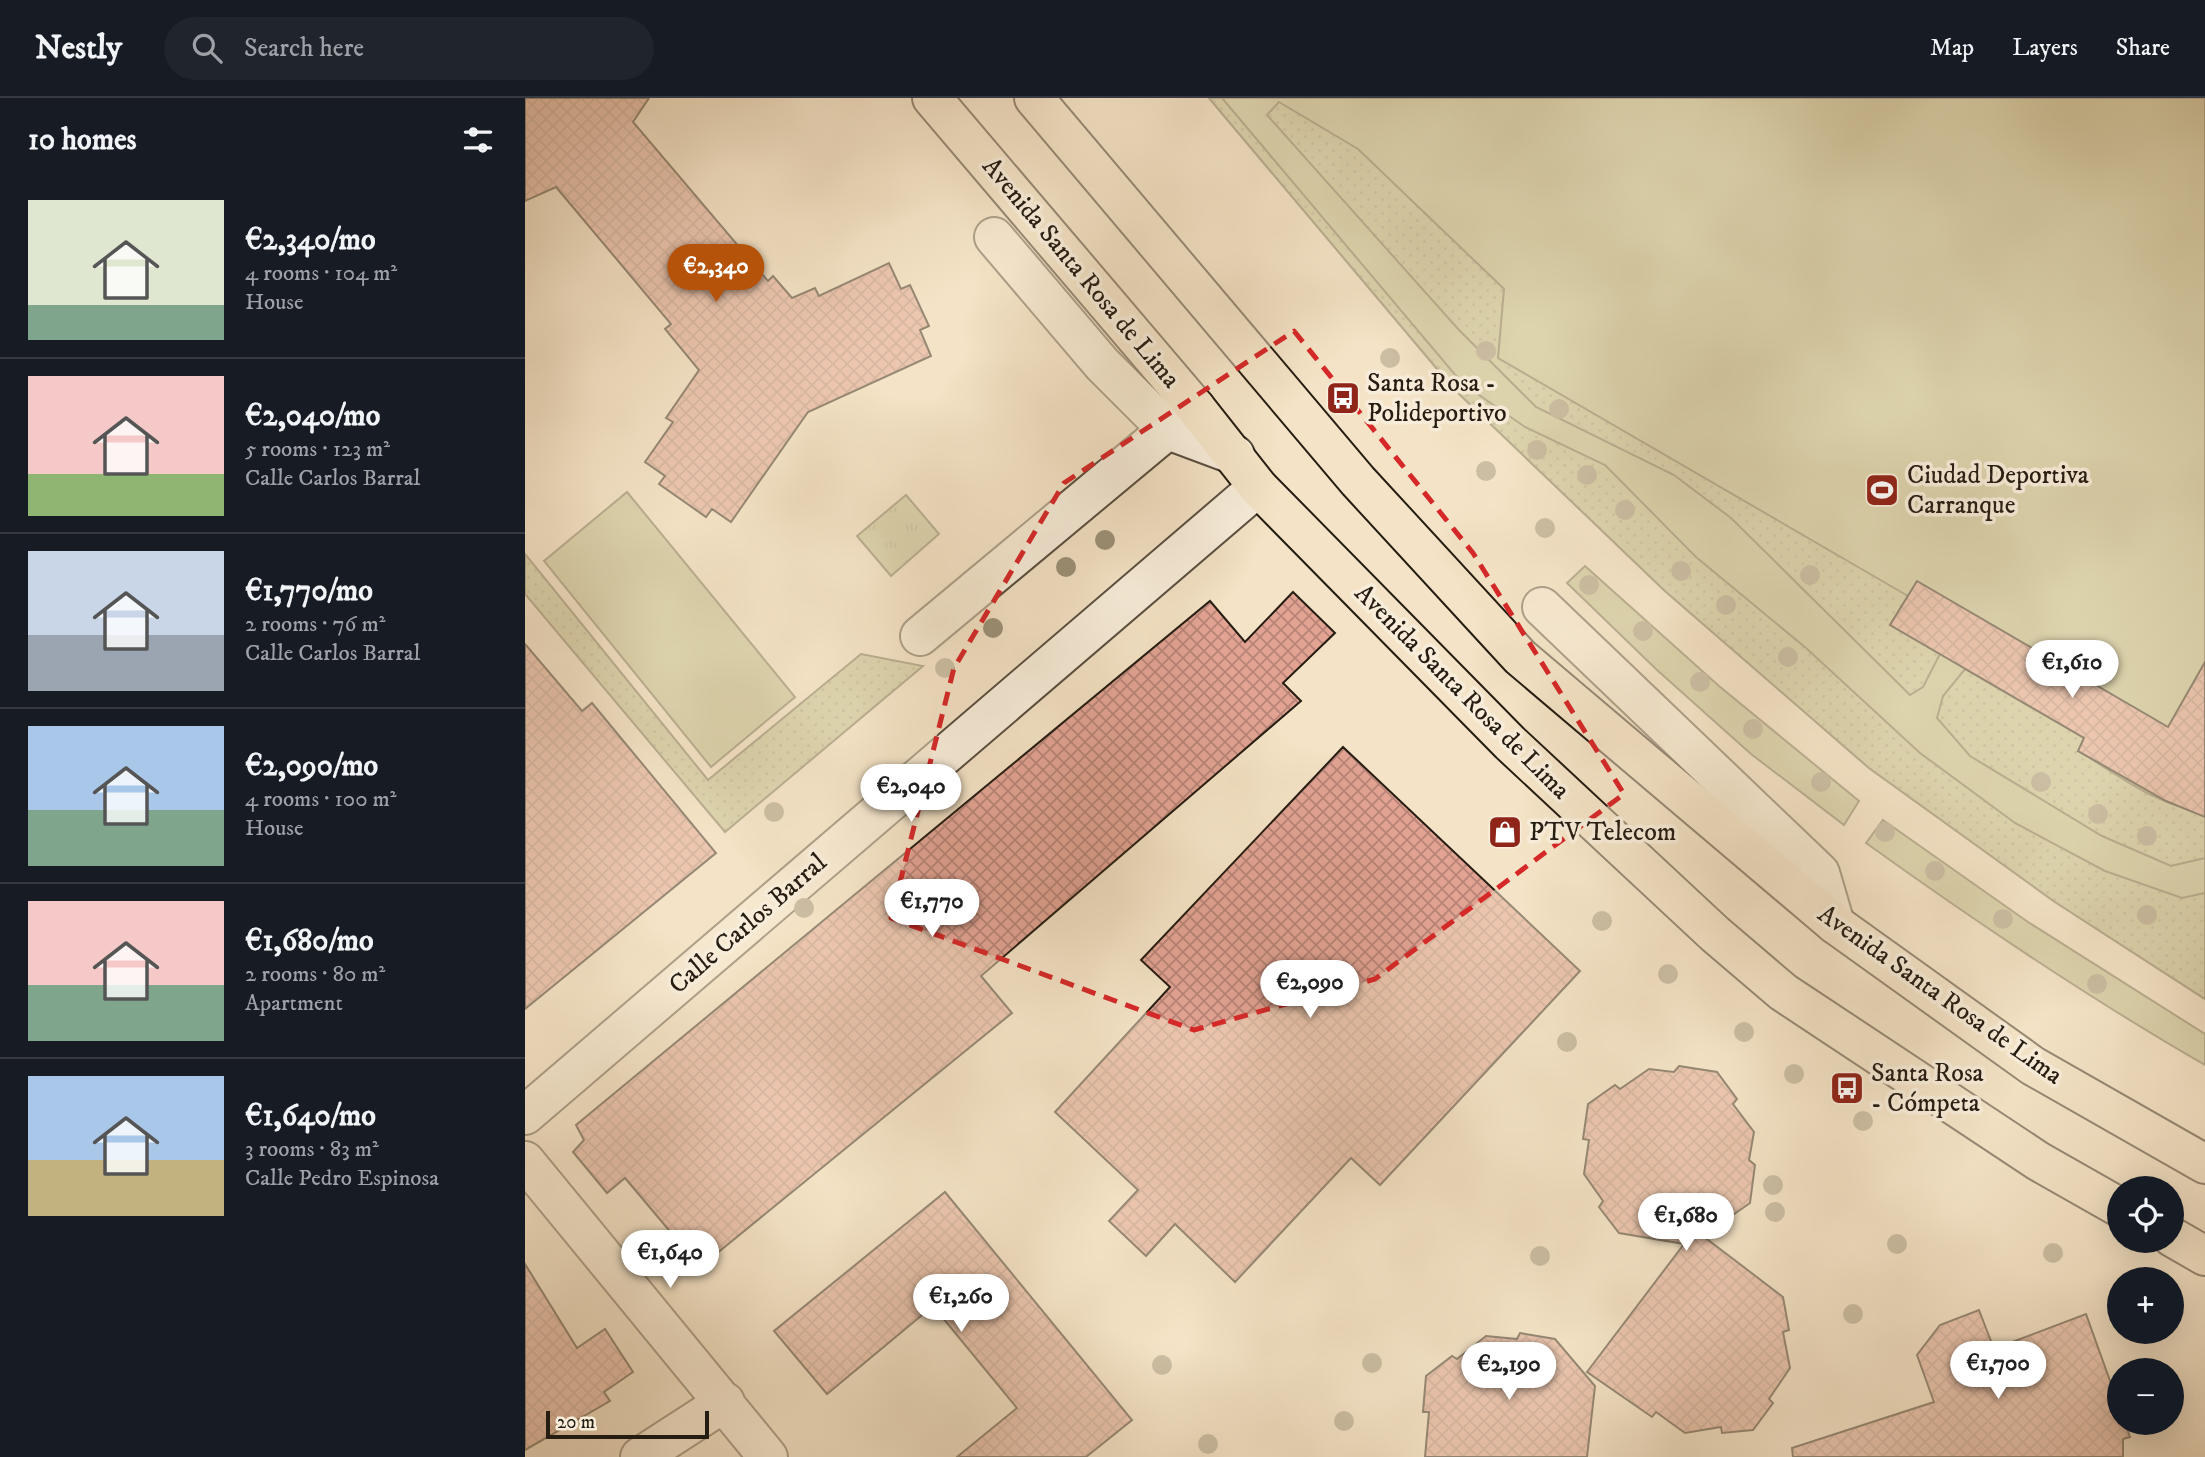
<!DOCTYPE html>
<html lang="en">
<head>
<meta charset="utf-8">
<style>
	:root { --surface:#171b24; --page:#20242c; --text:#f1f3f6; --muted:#9ea1a6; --line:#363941; --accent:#b45309 }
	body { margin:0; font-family:"IM FELL DW Pica",serif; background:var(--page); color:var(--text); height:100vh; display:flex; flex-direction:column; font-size:26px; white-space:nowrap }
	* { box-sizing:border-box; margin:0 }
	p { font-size:23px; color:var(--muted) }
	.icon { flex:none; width:38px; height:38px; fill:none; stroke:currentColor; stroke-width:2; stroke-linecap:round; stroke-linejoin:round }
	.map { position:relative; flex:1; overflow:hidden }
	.sheet { display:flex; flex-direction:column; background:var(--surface); width:525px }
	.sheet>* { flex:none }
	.fabs { position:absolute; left:1582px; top:1078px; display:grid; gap:14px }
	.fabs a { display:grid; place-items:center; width:77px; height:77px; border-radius:50%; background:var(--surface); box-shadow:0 7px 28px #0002; font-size:35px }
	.scale { position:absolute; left:21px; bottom:18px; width:163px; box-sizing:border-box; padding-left:7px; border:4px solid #251c12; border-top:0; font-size:19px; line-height:24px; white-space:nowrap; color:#251c12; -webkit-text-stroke:5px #f8edda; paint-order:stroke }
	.price { position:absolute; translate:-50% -60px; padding:0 16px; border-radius:24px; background:#fff; color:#222; font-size:23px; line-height:46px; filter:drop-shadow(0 2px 4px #0008) }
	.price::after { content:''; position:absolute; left:50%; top:42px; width:21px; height:16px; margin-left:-10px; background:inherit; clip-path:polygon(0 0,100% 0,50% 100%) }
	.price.selected { background:var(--accent); color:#fff }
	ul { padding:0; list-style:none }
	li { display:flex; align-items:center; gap:21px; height:175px; padding:0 28px }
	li+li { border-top:2px solid var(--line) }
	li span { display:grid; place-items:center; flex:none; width:196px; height:140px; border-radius:0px; color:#555 }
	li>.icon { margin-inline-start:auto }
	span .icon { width:84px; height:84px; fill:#fffc; stroke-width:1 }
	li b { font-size:30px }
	h2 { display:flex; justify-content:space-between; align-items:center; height:84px; padding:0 28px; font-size:30px }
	header { display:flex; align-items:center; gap:42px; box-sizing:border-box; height:98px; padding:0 35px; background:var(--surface); border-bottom:2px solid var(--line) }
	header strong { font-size:33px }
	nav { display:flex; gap:38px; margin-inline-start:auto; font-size:24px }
	.search { width:490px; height:63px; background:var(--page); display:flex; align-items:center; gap:18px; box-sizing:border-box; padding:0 24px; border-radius:38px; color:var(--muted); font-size:26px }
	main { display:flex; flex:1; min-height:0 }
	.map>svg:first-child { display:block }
	.grass { fill:#c2c190; stroke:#746e51; stroke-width:2 }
	.park { fill:url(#park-tufts); stroke:#746e51; stroke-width:2 }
	.garden { fill:url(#garden-dots); stroke:#746e51; stroke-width:2 }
	.building { fill:url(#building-cross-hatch); stroke:#251c12; stroke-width:2 }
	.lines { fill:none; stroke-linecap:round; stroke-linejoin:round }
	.minor-casing { stroke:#594e3f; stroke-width:42 }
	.major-casing { stroke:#251c12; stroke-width:42 }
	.minor { stroke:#f8edda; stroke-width:38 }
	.major { stroke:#f4e3c6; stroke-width:38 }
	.tree { fill:#9c9178 }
	.marked { fill:none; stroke:#d62828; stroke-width:5; stroke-dasharray:14 9; stroke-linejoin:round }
	.labels { text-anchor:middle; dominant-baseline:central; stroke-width:7; stroke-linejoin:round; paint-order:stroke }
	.street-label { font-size:26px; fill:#251c12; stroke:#f8edda }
	.poi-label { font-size:26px; fill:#251c12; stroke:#f8edda; text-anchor:start }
</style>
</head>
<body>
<header>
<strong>Nestly</strong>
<div class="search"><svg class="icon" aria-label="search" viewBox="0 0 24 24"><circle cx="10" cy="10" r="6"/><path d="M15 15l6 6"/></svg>Search here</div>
<nav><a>Map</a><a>Layers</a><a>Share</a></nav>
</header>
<main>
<section class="sheet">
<h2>10 homes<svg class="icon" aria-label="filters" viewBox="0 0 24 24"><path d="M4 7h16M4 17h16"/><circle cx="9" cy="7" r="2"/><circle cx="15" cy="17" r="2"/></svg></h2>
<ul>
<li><span style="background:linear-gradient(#dfe7d0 75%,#7fa58c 0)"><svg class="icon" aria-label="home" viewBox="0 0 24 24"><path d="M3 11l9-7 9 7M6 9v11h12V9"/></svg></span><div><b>€2,340/mo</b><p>4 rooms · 104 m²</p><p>House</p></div></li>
<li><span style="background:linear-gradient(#f6c9c9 70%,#8fb573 0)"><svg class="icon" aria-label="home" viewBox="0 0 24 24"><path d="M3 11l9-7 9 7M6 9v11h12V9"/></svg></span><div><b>€2,040/mo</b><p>5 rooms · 123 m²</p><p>Calle Carlos Barral</p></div></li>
<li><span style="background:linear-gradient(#c9d6e8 60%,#9aa5b1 0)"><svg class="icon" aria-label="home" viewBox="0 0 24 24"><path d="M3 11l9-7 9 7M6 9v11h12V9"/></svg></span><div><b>€1,770/mo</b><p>2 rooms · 76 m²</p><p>Calle Carlos Barral</p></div></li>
<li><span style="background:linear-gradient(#a9c7e8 60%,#7fa58c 0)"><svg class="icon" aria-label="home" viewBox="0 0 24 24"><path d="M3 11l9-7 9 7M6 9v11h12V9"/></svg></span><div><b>€2,090/mo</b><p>4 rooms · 100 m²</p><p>House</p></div></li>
<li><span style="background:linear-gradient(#f6c9c9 60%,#7fa58c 0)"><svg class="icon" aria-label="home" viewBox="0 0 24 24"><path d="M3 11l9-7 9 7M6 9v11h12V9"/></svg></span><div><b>€1,680/mo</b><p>2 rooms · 80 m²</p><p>Apartment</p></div></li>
<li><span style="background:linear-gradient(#a9c7e8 60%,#c2b280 0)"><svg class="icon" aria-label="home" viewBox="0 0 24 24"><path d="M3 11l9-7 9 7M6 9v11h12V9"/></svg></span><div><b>€1,640/mo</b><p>3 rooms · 83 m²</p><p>Calle Pedro Espinosa</p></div></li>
</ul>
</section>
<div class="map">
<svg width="1680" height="1359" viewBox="0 0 1680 1359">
	<defs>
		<pattern id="park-tufts" width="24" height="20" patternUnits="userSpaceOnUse" patternTransform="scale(1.75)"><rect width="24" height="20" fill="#c2c190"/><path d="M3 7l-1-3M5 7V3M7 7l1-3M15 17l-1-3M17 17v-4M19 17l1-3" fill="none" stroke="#a7a57b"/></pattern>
		<pattern id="garden-dots" width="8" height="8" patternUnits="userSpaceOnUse" patternTransform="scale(1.75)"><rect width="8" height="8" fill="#c2c190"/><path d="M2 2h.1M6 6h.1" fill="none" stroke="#a7a57b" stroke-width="1.8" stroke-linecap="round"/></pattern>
		<pattern id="building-cross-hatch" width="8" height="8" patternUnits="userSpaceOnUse" patternTransform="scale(1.75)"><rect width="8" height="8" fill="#e2a393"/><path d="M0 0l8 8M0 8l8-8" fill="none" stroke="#b78477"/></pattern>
	</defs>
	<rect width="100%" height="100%" fill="#f4e3c6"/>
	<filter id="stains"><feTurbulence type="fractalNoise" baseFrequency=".00286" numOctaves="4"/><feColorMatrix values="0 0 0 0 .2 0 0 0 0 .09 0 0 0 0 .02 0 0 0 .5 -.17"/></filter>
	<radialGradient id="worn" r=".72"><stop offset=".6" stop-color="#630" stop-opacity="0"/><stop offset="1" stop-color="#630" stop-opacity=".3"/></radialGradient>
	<!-- grass -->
	<g class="grass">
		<path d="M684 0H1680V901L1530 804 1344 670 1140 493 929 291Z"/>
		<path d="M102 394 270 599 186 669 19 463Z"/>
		<path d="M1060 468 1194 588 1334 703 1319 727 1226 656 1132 572 1042 485Z"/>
		<path d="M1358 722 1503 824 1680 936V967C1562 899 1451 824 1341 745Z"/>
	</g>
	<!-- park -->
	<path class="park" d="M381 397 414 436 366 478 332 438Z"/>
	<!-- garden -->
	<g class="garden">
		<path d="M684 0H697L937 285 1000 329 1080 367 1171 459 1281 550 1395 655 1490 725 1580 773 1657 800 1680 795V901L1530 804 1344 670 1140 493 929 291Z"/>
		<path d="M754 4 833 51 979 191 973 260 1383 498 1365 527 1415 556 1398 589 1385 597 1206 420 1149 377 1011 309 934 232 742 17Z"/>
		<path d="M0 456 183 682 336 556 398 568 200 734 0 496Z"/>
		<path d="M1440 571 1559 640 1553 653C1591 675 1635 711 1680 713V760L1646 768 1577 738 1445 658 1412 620 1418 598Z"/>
	</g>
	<!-- building -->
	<g class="building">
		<path d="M0 0H124L108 24 243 183 248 178 267 200 290 190 294 198 364 165 376 191 385 187 404 228 395 232 406 258 283 314 206 424 187 411 181 419 134 386 140 378 120 364 148 324 141 320 174 272 140 231 146 226 31 89 0 103Z"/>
		<path d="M1392 483 1643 629 1680 564V719L1641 703 1553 653 1559 640 1365 527Z"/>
		<path d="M768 494 810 535 758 585 776 603 456 878 487 915 175 1169 100 1080 82 1095 48 1054 59 1042 51 1027 685 503 720 544Z"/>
		<path d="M0 546 57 613 67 605 191 755 0 911Z"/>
		<path d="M818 649 1055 873 855 1087 826 1060 710 1184 650 1126 621 1158 584 1123 613 1092 530 1014 645 889 616 862Z"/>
		<path d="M1154 968 1192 974 1212 1001 1208 1006 1229 1034 1224 1062 1230 1067 1225 1105 1178 1138 1258 1199 1264 1232 1258 1234 1265 1270 1244 1301 1248 1305 1228 1332 1197 1335 1196 1329 1160 1335 1131 1314 1127 1319 1062 1274 1159 1146 1094 1135 1074 1109 1078 1103 1059 1076 1064 1042 1058 1041 1063 1006 1090 987 1095 991 1124 971 1149 974Z"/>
		<path d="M420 1094 607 1322 561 1359H432L492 1310 408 1208 302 1296 249 1233Z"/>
		<path d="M0 1166 52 1250 80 1231 108 1274 79 1294 85 1303 0 1352Z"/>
		<path d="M1454 1212 1469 1251 1561 1216 1594 1308V1325H1600L1605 1339 1598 1341V1359H1268L1267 1350 1409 1304 1392 1257 1415 1227Z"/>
		<path d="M995 1235 1030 1241 1070 1288 1062 1359H900L904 1314H898L901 1278 927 1258 932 1261 961 1238 992 1241Z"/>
	</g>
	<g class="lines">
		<!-- minor casing -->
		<g class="minor-casing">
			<g id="minor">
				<path d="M469 139 577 266 643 332 710 357"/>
				<path d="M1017 509 1295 775 1310 826"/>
				<path d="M395 538 670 309"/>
				<path d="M0 1017 733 389"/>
				<path d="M0 1063 243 1359"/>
				<path d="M115 1359 200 1304"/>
			</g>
		</g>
		<!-- major casing -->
		<g class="major-casing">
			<g id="major">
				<path d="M407 0 670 309 733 389 985 645 1190 836 1258 894 1513 1063 1594 1109"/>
				<path d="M509 0 833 383 995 559 1310 826 1508 968 1680 1066"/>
				<path d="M1647 1139 1680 1158"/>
			</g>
		</g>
		<!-- minor -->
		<use href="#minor" class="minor"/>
		<!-- major -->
		<use href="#major" class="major"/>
	</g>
	<!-- trees -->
	<g class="tree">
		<circle cx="961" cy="253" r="10"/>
		<circle cx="865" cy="260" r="10"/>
		<circle cx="1034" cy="311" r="10"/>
		<circle cx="911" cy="318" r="10"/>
		<circle cx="1012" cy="352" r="10"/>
		<circle cx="961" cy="373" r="10"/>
		<circle cx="1062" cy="377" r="10"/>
		<circle cx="1100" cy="412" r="10"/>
		<circle cx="1020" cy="430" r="10"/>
		<circle cx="580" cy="442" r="10"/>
		<circle cx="541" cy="469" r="10"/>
		<circle cx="1156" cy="473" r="10"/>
		<circle cx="1285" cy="477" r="10"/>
		<circle cx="1064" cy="487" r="10"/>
		<circle cx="1201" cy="507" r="10"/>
		<circle cx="468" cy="530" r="10"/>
		<circle cx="1118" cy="533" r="10"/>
		<circle cx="1263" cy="559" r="10"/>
		<circle cx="420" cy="570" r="10"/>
		<circle cx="1175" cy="584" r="10"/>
		<circle cx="1228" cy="631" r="10"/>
		<circle cx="1296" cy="684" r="10"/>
		<circle cx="1516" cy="684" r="10"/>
		<circle cx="249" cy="714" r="10"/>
		<circle cx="1573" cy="716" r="10"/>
		<circle cx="1360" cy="734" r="10"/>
		<circle cx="1622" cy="738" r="10"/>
		<circle cx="1410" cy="773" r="10"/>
		<circle cx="279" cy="810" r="10"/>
		<circle cx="1622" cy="817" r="10"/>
		<circle cx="1478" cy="821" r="10"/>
		<circle cx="1077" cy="823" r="10"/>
		<circle cx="1143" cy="876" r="10"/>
		<circle cx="1572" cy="886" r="10"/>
		<circle cx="1219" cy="934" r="10"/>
		<circle cx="1042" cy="944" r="10"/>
		<circle cx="1269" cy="976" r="10"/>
		<circle cx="1338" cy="1023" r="10"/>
		<circle cx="1248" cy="1087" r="10"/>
		<circle cx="1250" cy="1114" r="10"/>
		<circle cx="1372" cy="1146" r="10"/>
		<circle cx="1528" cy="1155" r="10"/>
		<circle cx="1015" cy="1158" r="10"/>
		<circle cx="1328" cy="1216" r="10"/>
		<circle cx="847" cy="1265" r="10"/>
		<circle cx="637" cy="1267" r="10"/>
		<circle cx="819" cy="1323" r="10"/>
		<circle cx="683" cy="1346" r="10"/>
	</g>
	<!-- marked area -->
	<path d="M0 0H1680V1359H0ZM769 233 948 455 1099 696 850 881 669 932 366 820 429 570 539 385Z" fill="#f4e3c6" fill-opacity=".55" fill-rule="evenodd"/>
	<path class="marked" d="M769 233 948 455 1099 696 850 881 669 932 366 820 429 570 539 385Z"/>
	<!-- icons -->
	<defs>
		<g id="bus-square" transform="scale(1.75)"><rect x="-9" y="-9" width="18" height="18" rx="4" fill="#8f2418" stroke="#f8edda"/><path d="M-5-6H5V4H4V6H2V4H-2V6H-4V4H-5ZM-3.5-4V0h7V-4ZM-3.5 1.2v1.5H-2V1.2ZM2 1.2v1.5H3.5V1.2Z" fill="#fff"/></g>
		<g id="stadium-square" transform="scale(1.75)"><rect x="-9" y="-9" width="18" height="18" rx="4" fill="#8f2418" stroke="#f8edda"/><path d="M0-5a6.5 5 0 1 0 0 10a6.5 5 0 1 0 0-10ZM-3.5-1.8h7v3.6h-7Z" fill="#fff"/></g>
		<g id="shop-square" transform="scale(1.75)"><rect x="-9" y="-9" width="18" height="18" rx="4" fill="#8f2418" stroke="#f8edda"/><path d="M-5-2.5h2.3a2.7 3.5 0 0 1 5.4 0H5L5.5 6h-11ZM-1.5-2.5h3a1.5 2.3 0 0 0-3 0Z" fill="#fff"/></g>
	</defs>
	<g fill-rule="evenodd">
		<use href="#bus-square" x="818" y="300"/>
		<use href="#stadium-square" x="1357" y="392"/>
		<use href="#shop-square" x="980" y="734"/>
		<use href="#bus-square" x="1322" y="990"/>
	</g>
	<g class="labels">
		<!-- street labels -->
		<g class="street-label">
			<text transform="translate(556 175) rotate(50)">Avenida Santa Rosa de Lima</text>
			<text transform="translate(937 594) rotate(45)">Avenida Santa Rosa de Lima</text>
			<text transform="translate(223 826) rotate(-41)">Calle Carlos Barral</text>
			<text transform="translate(1415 897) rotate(35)">Avenida Santa Rosa de Lima</text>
		</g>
		<!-- poi labels -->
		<g class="poi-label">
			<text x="842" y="285">Santa Rosa -<tspan x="842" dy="30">Polideportivo</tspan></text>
			<text x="1382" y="377">Ciudad Deportiva<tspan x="1382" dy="30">Carranque</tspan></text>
			<text x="1004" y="734">PTV Telecom</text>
			<text x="1346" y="975">Santa Rosa<tspan x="1346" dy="30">- Cómpeta</tspan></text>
		</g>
	</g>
	<rect width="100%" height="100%" filter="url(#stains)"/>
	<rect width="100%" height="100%" fill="url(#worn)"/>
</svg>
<div class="fabs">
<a><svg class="icon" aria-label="locate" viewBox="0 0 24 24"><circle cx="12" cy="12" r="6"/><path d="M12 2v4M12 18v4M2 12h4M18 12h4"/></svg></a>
<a>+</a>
<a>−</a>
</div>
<div class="scale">20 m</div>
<b class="price selected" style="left:191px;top:206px">€2,340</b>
<b class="price" style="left:1547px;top:602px">€1,610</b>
<b class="price" style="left:386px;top:726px">€2,040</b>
<b class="price" style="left:407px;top:841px">€1,770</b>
<b class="price" style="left:785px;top:922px">€2,090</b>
<b class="price" style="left:1161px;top:1155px">€1,680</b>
<b class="price" style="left:145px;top:1192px">€1,640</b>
<b class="price" style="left:436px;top:1236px">€1,260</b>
<b class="price" style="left:1473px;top:1303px">€1,700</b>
<b class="price" style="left:984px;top:1304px">€2,190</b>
</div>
</main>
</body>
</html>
